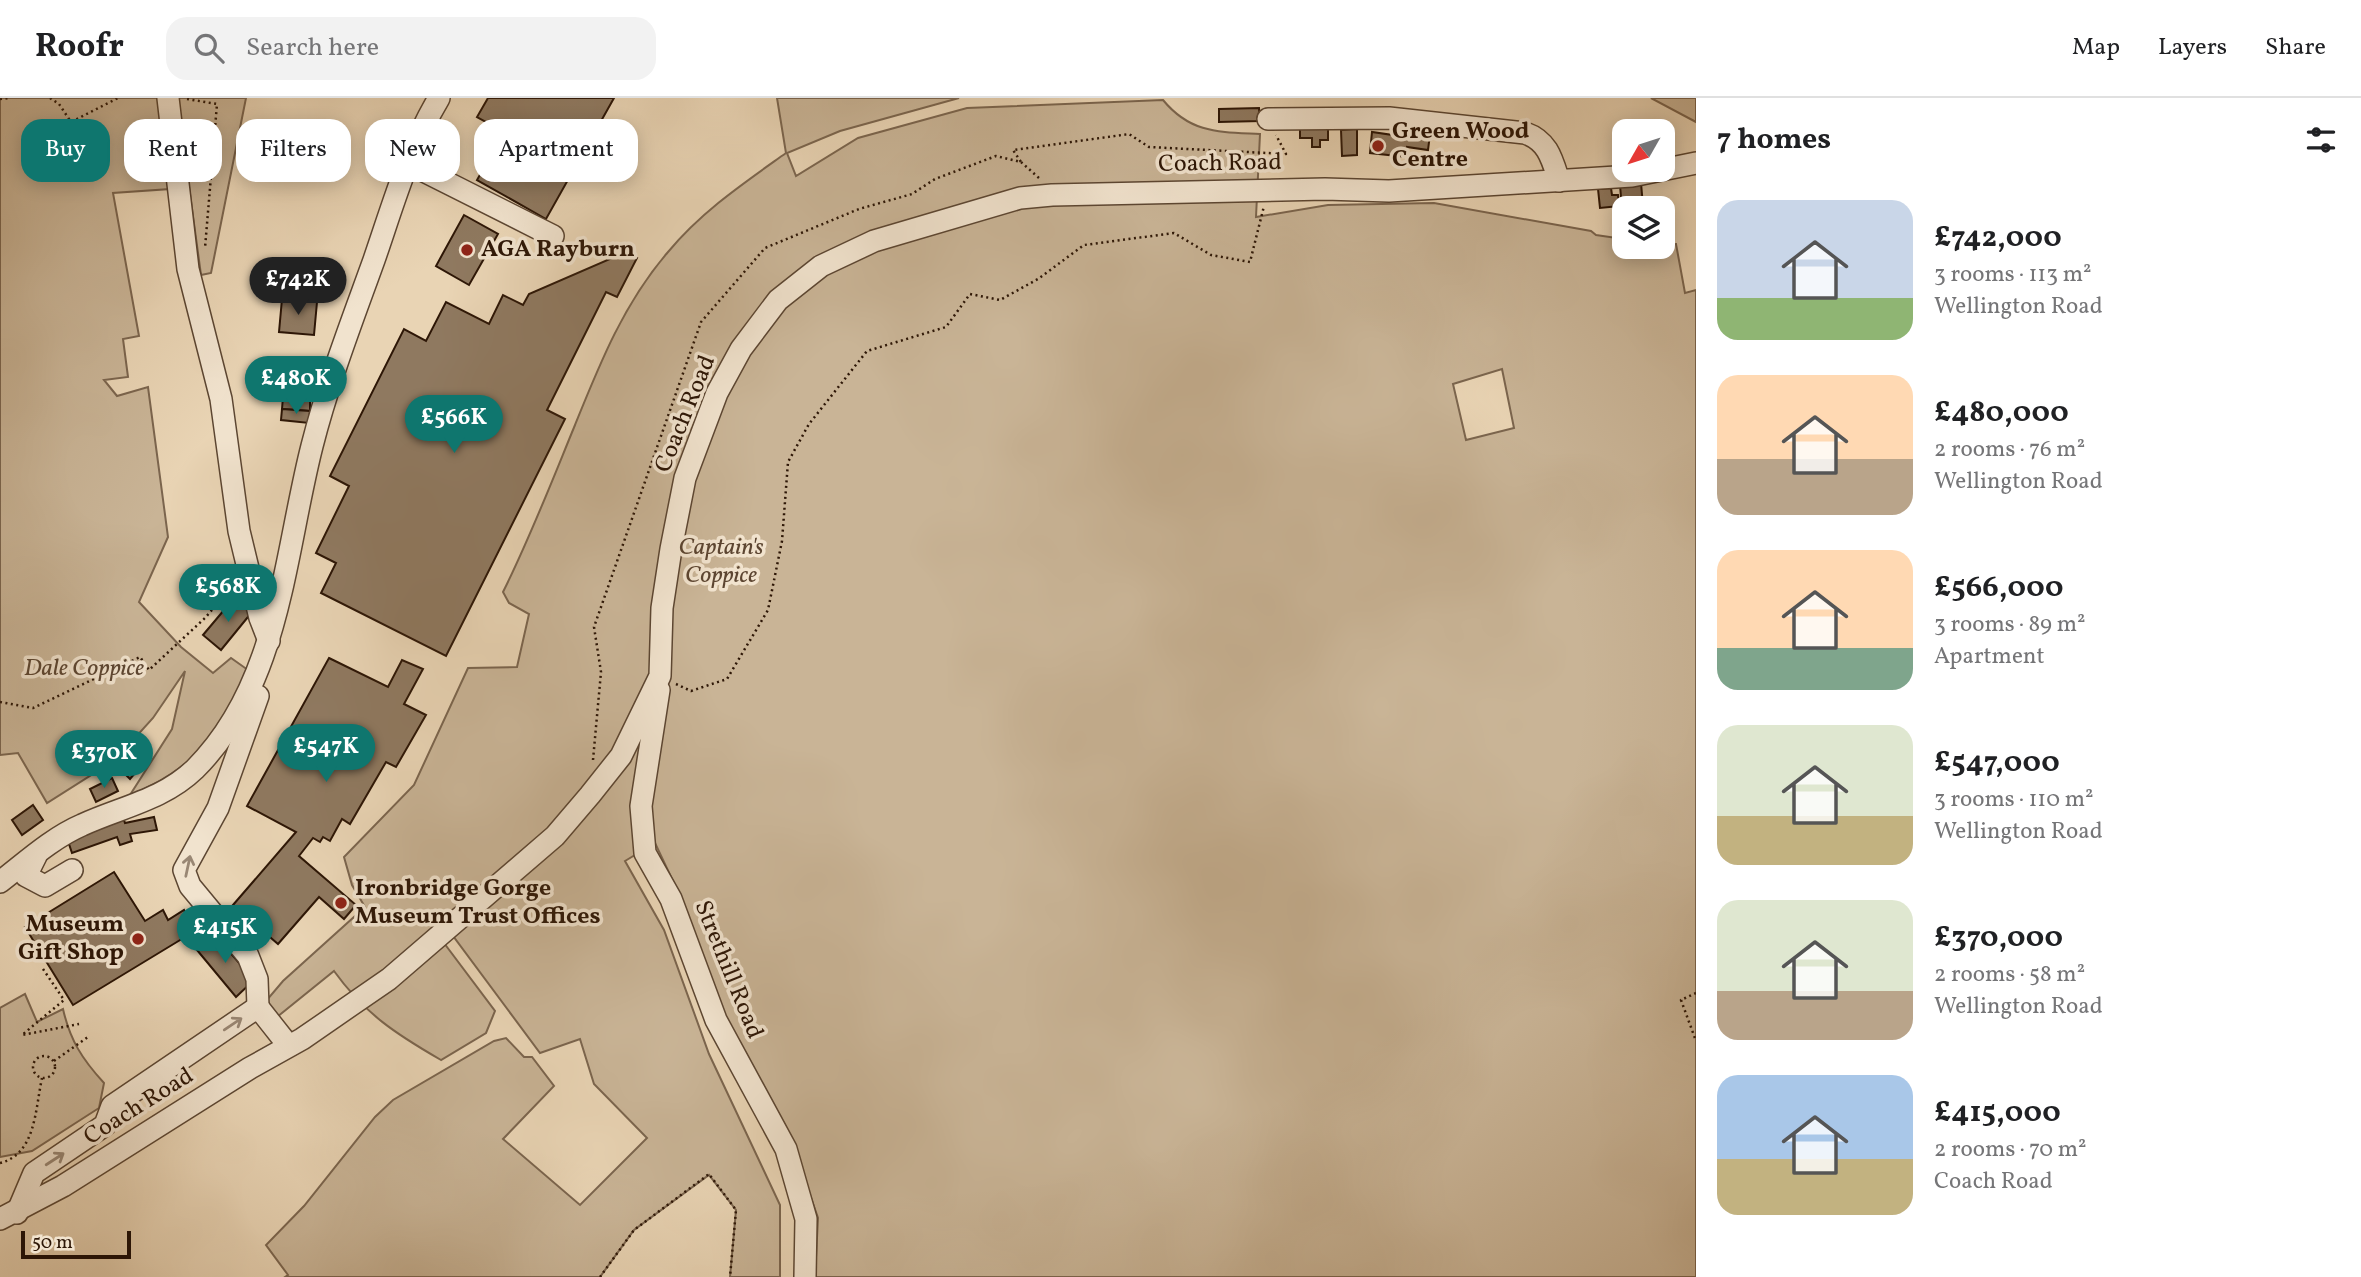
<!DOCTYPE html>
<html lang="en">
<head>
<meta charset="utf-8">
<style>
	:root { --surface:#fff; --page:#f2f2f2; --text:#202124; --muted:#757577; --line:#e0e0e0; --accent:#0f766e }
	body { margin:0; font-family:Vollkorn,serif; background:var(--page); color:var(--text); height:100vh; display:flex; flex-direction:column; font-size:26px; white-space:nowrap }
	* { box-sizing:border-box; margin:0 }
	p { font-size:23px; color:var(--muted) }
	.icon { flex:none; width:38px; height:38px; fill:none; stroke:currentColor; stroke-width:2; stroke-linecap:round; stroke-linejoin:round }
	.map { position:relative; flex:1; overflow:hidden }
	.panel { display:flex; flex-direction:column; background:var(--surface); width:665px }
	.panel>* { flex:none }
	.guide { position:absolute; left:21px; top:21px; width:665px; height:63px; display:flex; gap:14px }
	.needle { width:46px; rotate:231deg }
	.tools { position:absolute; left:1612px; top:21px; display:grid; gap:14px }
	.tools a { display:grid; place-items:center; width:63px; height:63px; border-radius:14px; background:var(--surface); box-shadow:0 4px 18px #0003; font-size:35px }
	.scale { position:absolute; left:21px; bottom:18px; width:110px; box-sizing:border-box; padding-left:7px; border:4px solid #2d1606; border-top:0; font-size:19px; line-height:24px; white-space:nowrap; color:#2d1606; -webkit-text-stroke:5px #f1e3ce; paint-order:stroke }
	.price { position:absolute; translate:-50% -60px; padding:0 16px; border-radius:24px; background:var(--accent); color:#fff; font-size:23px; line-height:46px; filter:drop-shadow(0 2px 4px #0008) }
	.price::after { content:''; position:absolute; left:50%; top:42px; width:21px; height:16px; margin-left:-10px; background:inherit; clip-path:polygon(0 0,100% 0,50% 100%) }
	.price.selected { background:#222; color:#fff }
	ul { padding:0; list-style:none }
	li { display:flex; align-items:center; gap:21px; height:175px; padding:0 21px }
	li span { display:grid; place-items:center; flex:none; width:196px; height:140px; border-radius:21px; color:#555 }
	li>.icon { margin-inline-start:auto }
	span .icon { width:84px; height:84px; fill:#fffc; stroke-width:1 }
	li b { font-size:30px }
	h2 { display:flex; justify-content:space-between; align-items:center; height:84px; padding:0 21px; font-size:30px }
	.pill { padding:0 24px; border-radius:21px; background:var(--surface); box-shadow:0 4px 18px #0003; font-size:24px; line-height:63px }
	.pill.selected { background:var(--accent); color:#fff }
	header { display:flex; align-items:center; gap:42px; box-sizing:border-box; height:98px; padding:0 35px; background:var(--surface); border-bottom:2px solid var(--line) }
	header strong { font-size:33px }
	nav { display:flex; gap:38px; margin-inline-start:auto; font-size:24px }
	.search { width:490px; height:63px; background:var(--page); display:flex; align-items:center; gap:18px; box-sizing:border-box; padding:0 24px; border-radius:21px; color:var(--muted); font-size:26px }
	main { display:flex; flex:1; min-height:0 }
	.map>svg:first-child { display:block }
	.green { fill:#c9b496; stroke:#7b654e; stroke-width:2; fill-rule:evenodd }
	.building { fill:#8f7960; stroke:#2d1606; stroke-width:2 }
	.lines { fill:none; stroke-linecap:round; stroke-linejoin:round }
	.minor-casing { stroke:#5c4632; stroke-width:24 }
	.path { stroke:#2d1606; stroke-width:2.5; stroke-dasharray:2 3.5; stroke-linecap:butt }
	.minor { stroke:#f1e3ce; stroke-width:21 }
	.oneway { stroke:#998774 }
	.poi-dot { fill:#8f2418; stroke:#f1e3ce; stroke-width:2.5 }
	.labels { text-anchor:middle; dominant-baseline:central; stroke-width:7; stroke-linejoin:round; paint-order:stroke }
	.poi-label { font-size:24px; font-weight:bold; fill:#2d1606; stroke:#f1e3ce; text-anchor:start }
	.street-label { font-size:24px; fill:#2d1606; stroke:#f1e3ce }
	.park-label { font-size:24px; font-style:italic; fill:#5c4531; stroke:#f1e3ce }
</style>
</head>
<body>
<header>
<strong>Roofr</strong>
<div class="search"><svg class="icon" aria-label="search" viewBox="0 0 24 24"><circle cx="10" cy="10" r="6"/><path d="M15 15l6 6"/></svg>Search here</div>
<nav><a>Map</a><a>Layers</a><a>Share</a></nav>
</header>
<main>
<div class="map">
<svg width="1696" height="1179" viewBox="0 0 1696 1179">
	<rect width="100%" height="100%" fill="#e9d4b4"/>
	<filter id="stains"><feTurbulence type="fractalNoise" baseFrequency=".00286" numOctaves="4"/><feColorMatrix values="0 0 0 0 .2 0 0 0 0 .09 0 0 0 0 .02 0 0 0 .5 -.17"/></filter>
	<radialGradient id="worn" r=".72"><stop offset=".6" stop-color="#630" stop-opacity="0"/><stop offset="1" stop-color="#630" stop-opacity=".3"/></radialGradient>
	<!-- green -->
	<g class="green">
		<path d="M0 0H159L170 91 113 95 139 238 123 241 128 279 104 282 117 298 148 289 168 439 139 504 181 549 213 575 231 560 248 572C241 588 234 607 225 622 204 656 167 683 130 697L172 631 185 573 153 620 115 662 47 705 18 655 0 657Z"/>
		<path d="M177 0H246L211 175 201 177Z"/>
		<path d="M777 0H959L840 33 787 55 796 78 858 40 967 10 1163 2C1191 36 1220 34 1260 36L1256 119 1328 107 1434 105 1591 133 1596 137 1624 141V149L1676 146 1685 195 1696 192V1179H815L818 1120 787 1031 717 904 680 798 655 745 625 763 664 832 709 956 780 1107V1179H730L736 1112 709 1077 634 1132 600 1179H285L288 1177 266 1147 304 1108 375 1019 393 1002 494 943 506 940 524 959H532L554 988 503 1041 580 1107 647 1040 594 986 580 941 540 955 453 838 444 845 495 913 486 935 441 962C396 936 365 916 334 873L277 919 266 903 283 883 365 809 352 787 344 759 414 687 468 570 517 569 529 516 509 505 503 494C530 440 552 383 575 327 600 265 624 205 668 154 702 113 744 85 786 55ZM1502 271 1514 330 1466 342 1453 286Z"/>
		<path d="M1651 0H1696V24Z"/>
		<path d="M25 896 37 924 63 911C70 942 82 961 104 985L99 1010 32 1053 0 1059V910Z"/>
	</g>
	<!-- building -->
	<g class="building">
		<path d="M488 0H614L546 121 477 82 504 34 477 19Z"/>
		<path d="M1259 10 1260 23 1219 24V11Z"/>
		<path d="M1300 30H1328V42H1320V49H1312V40H1300Z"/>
		<path d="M1357 31V57L1342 58 1341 32Z"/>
		<path d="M1394 31 1430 36 1428 52 1407 49 1406 59 1370 55 1372 34 1393 37Z"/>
		<path d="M1641 85 1643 108 1622 111 1620 87Z"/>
		<path d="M1611 90 1612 97H1618L1619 108 1600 110 1598 91Z"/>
		<path d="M464 117 498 136 469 187 436 168Z"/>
		<path d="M626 154 637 160 617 199 606 194 547 312 565 321 446 558 321 495 336 465 316 455 349 388 330 378 404 231 426 243 446 204 489 226 503 197 523 207 529 196Z"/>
		<path d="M282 201 317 204 314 237 279 234Z"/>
		<path d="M283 299 310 302V313L282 311Z"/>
		<path d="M282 311 310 313 309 325 281 322Z"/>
		<path d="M235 499 252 514 221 552 203 537Z"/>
		<path d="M329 560 388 589 402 562 423 571 404 606 426 617 396 669 386 664 350 726 342 721 330 743 323 739 320 744 313 740 299 758 356 807 344 821 319 799 278 846 233 807 296 734 247 708Z"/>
		<path d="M143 645 149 651 138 663 132 656Z"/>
		<path d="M134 662 141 668 130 681 123 674Z"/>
		<path d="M112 680 118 693 96 704 90 691Z"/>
		<path d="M33 707 43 722 22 737 12 722Z"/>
		<path d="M122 717 125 725 154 719 157 732 130 736 132 743 120 747 117 739 72 755 66 737Z"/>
		<path d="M114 774 145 823 163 812 168 822 184 812 195 833 73 907 25 829Z"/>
		<path d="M214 836 254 882 236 899 197 852Z"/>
	</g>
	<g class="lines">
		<!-- minor casing -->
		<g class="minor-casing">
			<g id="minor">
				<path d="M168 0 188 171 221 301 239 433 260 520 269 543"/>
				<path d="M1268 21 1389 20 1525 35C1548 43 1552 61 1559 83"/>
				<path d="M408 65 553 138"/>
				<path d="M659 592 641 708 645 755 671 801 716 922 786 1051 806 1121 805 1179"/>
				<path d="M258 598 218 710 184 772 190 788 248 858 257 881 258 909"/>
				<path d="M36 758 26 778 45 788 72 772"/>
				<path d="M0 784C26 764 52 740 82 727 121 709 163 702 195 671 280 586 284 458 312 348 328 285 352 223 374 162 393 107 409 50 439 0"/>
				<path d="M258 909 288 947"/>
				<path d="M17 1115 34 1075 105 1027 112 1008 258 909"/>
				<path d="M0 1121 63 1088 250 970 302 941 389 881 555 738 590 697 621 658 660 578 662 510 671 451 685 380 717 295 741 251 778 202 821 168 874 143 1020 100 1052 97 1325 91 1389 93 1632 78 1696 65"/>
			</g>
		</g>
		<!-- path -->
		<g class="path">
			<path d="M50 0 59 6 71 24 118 0"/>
			<path d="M0 1 9 0"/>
			<path d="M187 1 217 6 205 150"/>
			<path d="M1021 64 1039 80"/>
			<path d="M676 586 691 593 727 581 768 512 782 443 788 364 809 326 867 253 946 229 970 196 1000 202 1038 181 1084 147 1174 135 1211 157 1250 164 1264 108"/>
			<path d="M0 604 33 610 140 559 149 572 205 520 234 486"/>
			<path d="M593 662 601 574 594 529 701 224 765 150 859 111 912 96 935 81 996 58 1021 64 1013 52 1129 36 1149 49 1286 56 1276 37"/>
			<path d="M43 871 64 902 22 937 79 926"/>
			<path d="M1696 895 1681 902 1696 943"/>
			<circle cx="44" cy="969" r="11"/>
			<path d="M54 963 88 939"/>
			<path d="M0 1065C36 1056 35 1012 42 980"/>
			<path d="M600 1179 634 1132 709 1076 736 1112 730 1179"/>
		</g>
		<!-- minor -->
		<use href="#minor" class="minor"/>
	</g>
	<!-- one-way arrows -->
	<defs><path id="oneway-shaft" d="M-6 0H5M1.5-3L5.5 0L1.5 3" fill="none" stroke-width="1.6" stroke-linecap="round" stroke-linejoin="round" transform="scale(1.75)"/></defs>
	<g class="oneway">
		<use href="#oneway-shaft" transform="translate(188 768) rotate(-78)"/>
		<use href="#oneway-shaft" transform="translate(233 926) rotate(-34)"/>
		<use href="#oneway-shaft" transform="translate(55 1061) rotate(-33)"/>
	</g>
	<!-- markers -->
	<g class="poi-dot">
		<circle cx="1378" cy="48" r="7"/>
		<circle cx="467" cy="152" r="7"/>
		<circle cx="341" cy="805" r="7"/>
		<circle cx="138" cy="841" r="7"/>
	</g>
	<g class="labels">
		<!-- poi labels -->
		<g class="poi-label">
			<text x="1392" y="34">Green Wood<tspan x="1392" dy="28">Centre</tspan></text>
			<text x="481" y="152">AGA Rayburn</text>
			<text x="355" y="791">Ironbridge Gorge<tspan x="355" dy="28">Museum Trust Offices</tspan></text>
			<text x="124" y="827" text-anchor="end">Museum<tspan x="124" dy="28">Gift Shop</tspan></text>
		</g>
		<!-- street labels -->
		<g class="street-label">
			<text transform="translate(1220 66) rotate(-1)">Coach Road</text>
			<text transform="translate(686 316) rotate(-68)">Coach Road</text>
			<text transform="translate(728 872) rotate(68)">Strethill Road</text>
			<text transform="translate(139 1009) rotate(-32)">Coach Road</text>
		</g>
		<!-- park labels -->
		<g class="park-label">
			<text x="721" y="450">Captain's<tspan x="721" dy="28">Coppice</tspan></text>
			<text x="84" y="571">Dale Coppice</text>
		</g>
	</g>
	<rect width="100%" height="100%" filter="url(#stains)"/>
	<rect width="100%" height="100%" fill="url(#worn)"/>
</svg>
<div class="tools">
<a><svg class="needle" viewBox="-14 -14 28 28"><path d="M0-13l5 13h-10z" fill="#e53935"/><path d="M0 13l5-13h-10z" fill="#757577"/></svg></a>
<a><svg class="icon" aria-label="layers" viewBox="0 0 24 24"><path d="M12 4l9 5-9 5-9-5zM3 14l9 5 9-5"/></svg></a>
</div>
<div class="scale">50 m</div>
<b class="price selected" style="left:298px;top:219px">£742K</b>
<b class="price" style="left:296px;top:318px">£480K</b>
<b class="price" style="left:454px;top:357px">£566K</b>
<b class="price" style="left:228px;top:526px">£568K</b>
<b class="price" style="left:326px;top:686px">£547K</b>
<b class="price" style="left:104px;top:692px">£370K</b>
<b class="price" style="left:225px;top:867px">£415K</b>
<div class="guide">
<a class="pill selected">Buy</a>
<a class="pill">Rent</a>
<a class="pill">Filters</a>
<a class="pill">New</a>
<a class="pill">Apartment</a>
</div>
</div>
<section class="panel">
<h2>7 homes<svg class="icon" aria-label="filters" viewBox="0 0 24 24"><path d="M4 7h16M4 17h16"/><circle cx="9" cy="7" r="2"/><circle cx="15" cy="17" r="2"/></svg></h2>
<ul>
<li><span style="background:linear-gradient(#c9d6e8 70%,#8fb573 0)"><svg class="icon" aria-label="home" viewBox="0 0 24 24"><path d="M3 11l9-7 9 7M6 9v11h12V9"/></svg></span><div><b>£742,000</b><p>3 rooms · 113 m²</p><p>Wellington Road</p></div></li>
<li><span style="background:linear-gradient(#ffd9b3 60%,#b9a48a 0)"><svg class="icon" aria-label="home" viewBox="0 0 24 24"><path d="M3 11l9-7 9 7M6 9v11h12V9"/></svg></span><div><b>£480,000</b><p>2 rooms · 76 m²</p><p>Wellington Road</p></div></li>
<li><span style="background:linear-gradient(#ffd9b3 70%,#7fa58c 0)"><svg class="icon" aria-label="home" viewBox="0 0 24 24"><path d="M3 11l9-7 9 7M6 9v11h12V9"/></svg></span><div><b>£566,000</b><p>3 rooms · 89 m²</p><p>Apartment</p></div></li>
<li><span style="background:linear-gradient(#dfe7d0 65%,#c2b280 0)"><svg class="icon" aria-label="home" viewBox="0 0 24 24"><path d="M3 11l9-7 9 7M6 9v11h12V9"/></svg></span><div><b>£547,000</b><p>3 rooms · 110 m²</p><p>Wellington Road</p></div></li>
<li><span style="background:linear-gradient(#dfe7d0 65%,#b9a48a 0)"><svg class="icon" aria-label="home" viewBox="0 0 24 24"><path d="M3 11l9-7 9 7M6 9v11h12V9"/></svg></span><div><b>£370,000</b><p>2 rooms · 58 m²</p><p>Wellington Road</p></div></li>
<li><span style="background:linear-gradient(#a9c7e8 60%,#c2b280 0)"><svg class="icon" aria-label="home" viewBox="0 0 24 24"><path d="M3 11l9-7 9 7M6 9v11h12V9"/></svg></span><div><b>£415,000</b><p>2 rooms · 70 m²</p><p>Coach Road</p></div></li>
</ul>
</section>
</main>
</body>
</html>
